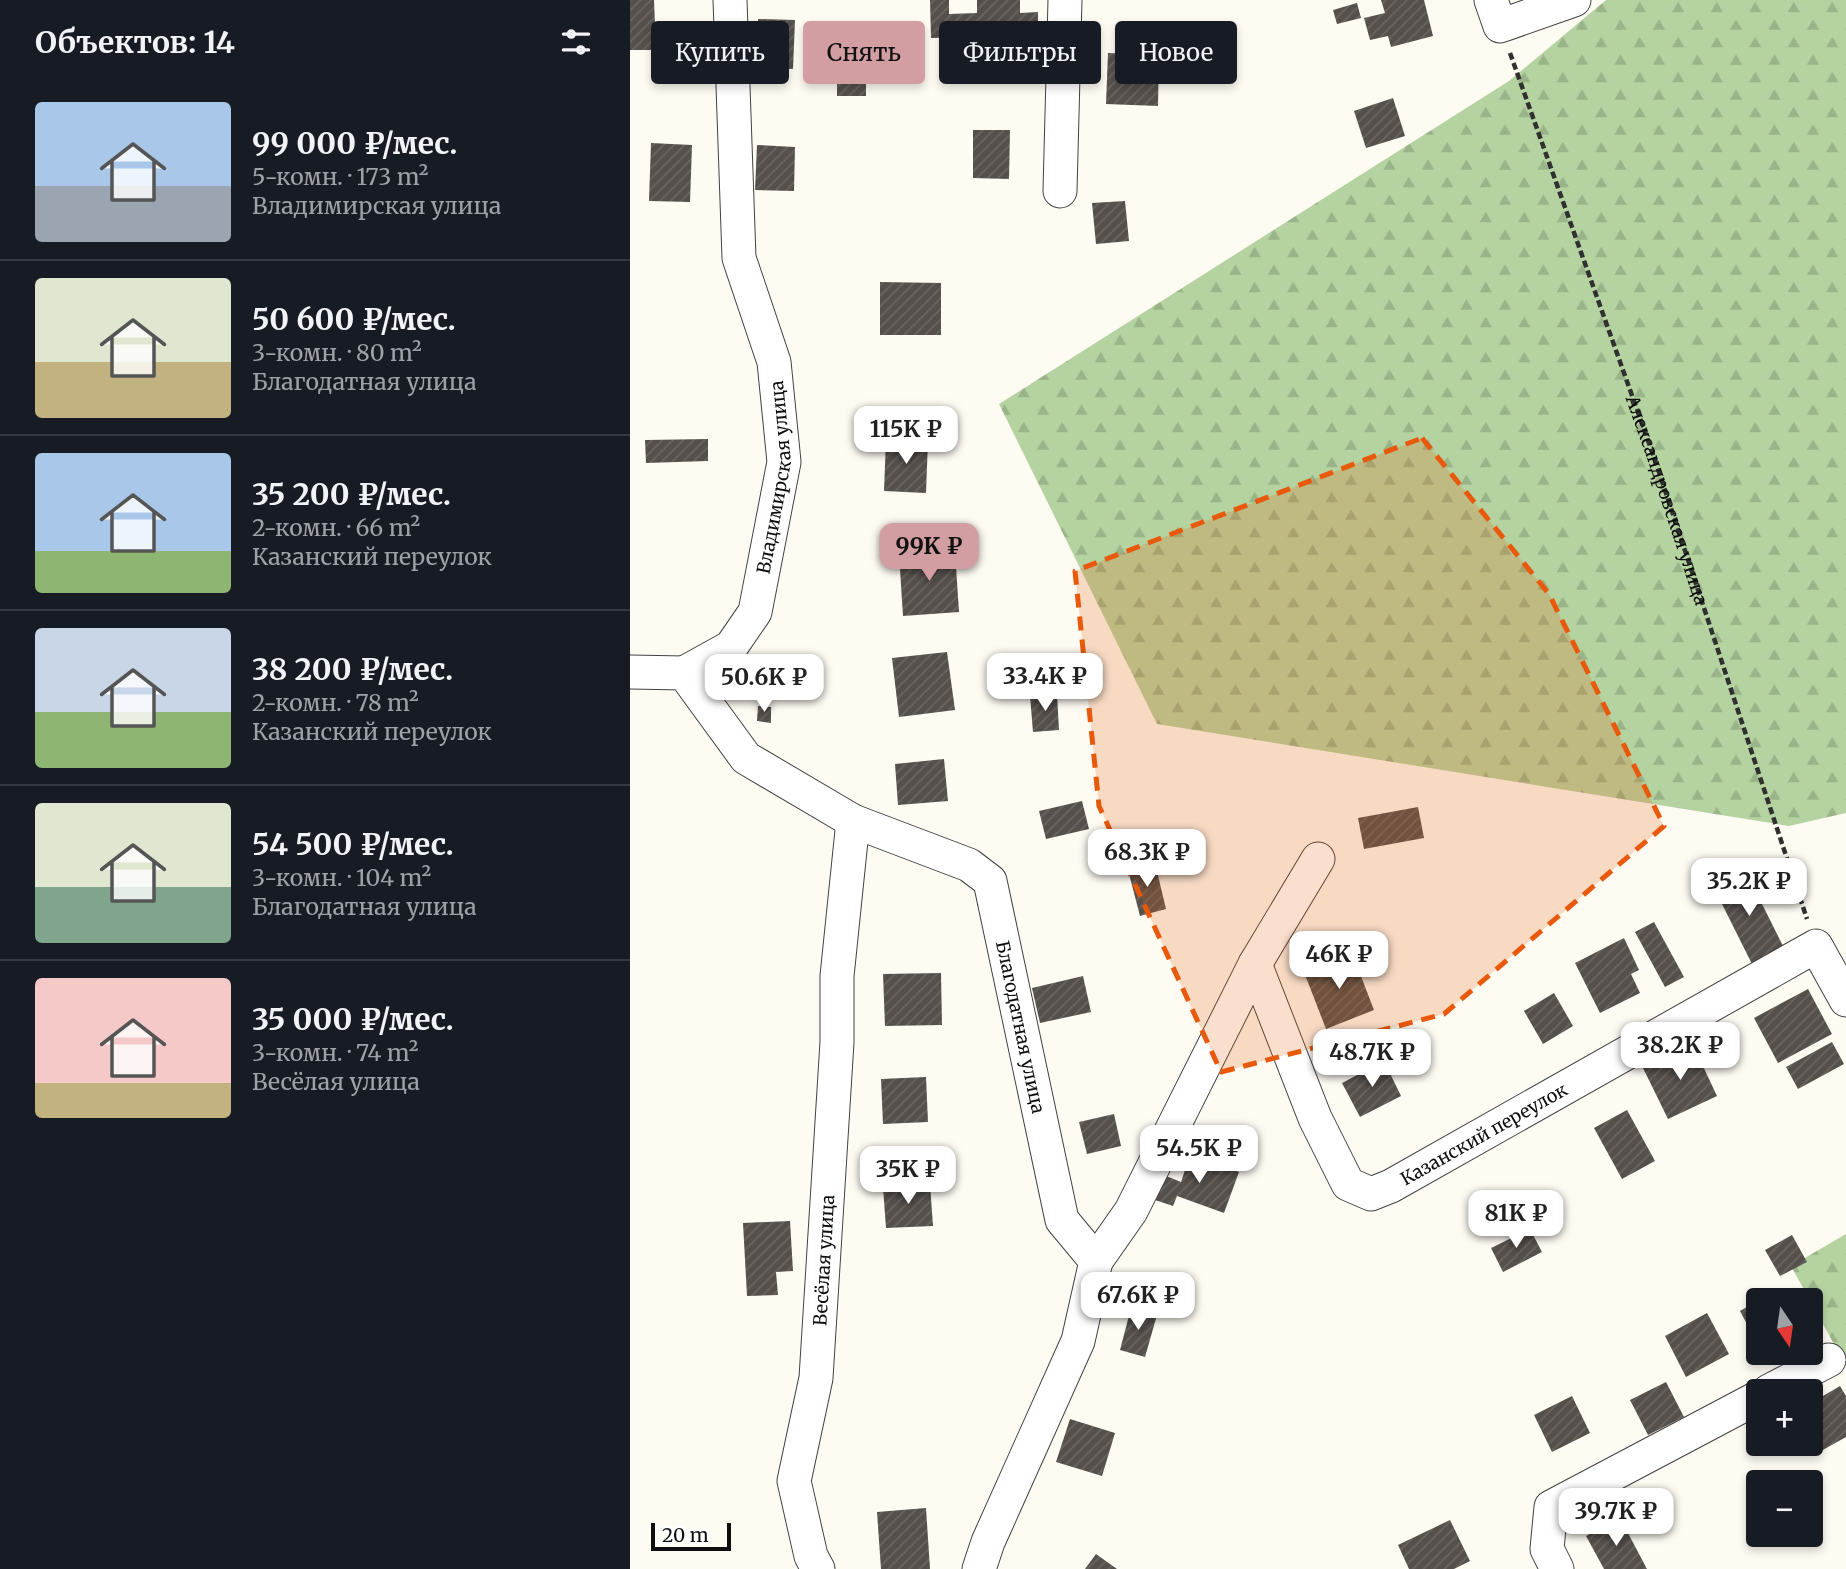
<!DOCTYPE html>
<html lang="ru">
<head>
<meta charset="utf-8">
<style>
	:root { --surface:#171b24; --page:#20242c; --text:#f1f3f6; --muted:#9ea1a6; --line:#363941; --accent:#d39ea1 }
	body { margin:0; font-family:Merriweather,serif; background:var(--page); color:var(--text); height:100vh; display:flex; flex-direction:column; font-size:26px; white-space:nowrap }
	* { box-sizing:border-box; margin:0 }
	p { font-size:23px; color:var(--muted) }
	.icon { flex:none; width:38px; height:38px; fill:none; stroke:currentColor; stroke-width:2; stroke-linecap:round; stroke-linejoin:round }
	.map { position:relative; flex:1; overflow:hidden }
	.details { display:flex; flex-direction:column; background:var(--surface); width:630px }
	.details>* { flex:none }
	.guide { position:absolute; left:21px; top:21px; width:665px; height:63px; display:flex; gap:14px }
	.needle { width:46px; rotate:167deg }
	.tools { position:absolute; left:1116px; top:1288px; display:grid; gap:14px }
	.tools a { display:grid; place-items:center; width:77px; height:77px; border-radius:7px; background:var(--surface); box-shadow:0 4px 10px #0003; font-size:35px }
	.scale { position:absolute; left:21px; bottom:18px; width:80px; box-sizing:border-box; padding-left:7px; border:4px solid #0e0e0e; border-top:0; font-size:19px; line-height:24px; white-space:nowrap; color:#0e0e0e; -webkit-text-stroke:5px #fff; paint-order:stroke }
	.price { position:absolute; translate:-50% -60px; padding:0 16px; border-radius:14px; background:#fff; color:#222; font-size:23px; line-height:46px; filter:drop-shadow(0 2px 4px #0008) }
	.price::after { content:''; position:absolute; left:50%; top:42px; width:21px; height:16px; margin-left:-10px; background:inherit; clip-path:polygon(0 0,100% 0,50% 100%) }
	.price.active { background:var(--accent); color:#111 }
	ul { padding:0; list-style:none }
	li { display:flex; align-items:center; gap:21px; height:175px; padding:0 35px }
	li+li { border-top:2px solid var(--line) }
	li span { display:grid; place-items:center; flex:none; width:196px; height:140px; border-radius:7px; color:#555 }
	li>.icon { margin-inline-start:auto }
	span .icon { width:84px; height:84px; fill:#fffc; stroke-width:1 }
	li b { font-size:30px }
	h2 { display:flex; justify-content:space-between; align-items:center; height:84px; padding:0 35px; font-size:30px }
	.pill { padding:0 24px; border-radius:7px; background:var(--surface); box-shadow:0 4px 10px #0003; font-size:24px; line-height:63px }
	.pill.active { background:var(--accent); color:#111 }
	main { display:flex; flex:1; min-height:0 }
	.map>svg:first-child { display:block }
	.forest { fill:url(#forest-firs) }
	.building { fill:url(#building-hatch) }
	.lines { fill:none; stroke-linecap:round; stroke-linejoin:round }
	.minor-casing { stroke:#414141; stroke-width:35 }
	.path { stroke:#303030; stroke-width:4.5; stroke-dasharray:7 3.5; stroke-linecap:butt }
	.minor { stroke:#fff; stroke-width:33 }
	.marked { fill:#e8590c; fill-opacity:0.2; stroke:#e8590c; stroke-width:5; stroke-dasharray:14 9; stroke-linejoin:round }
	.labels { text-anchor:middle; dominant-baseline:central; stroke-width:7; stroke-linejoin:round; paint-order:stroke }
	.street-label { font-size:18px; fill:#0e0e0e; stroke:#fff }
</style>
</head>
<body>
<main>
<section class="details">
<h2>Объектов: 14<svg class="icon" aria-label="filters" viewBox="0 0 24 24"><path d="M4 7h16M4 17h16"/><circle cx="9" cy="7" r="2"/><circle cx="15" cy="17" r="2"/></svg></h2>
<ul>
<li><span style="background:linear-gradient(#a9c7e8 60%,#9aa5b1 0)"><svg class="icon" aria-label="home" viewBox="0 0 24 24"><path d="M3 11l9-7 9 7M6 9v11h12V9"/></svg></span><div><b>99 000 ₽/мес.</b><p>5-комн. · 173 m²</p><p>Владимирская улица</p></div></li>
<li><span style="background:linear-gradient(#dfe7d0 60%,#c2b280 0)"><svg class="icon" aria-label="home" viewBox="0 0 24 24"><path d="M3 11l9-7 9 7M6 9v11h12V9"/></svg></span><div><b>50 600 ₽/мес.</b><p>3-комн. · 80 m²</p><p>Благодатная улица</p></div></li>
<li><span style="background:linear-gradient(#a9c7e8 70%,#8fb573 0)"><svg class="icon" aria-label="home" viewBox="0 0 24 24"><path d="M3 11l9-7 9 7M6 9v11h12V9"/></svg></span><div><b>35 200 ₽/мес.</b><p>2-комн. · 66 m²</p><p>Казанский переулок</p></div></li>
<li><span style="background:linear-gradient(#c9d6e8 60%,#8fb573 0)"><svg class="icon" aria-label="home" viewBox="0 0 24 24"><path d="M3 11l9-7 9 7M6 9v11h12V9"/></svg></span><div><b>38 200 ₽/мес.</b><p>2-комн. · 78 m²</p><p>Казанский переулок</p></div></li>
<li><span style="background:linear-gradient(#dfe7d0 60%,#7fa58c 0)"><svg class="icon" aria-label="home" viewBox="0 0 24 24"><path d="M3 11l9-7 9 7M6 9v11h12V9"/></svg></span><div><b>54 500 ₽/мес.</b><p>3-комн. · 104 m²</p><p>Благодатная улица</p></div></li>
<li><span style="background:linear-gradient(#f6c9c9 75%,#c2b280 0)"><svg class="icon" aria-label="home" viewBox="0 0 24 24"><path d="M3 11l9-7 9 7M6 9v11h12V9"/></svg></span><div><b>35 000 ₽/мес.</b><p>3-комн. · 74 m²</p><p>Весёлая улица</p></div></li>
</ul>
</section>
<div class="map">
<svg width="1216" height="1569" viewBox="0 0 1216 1569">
	<defs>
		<pattern id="forest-firs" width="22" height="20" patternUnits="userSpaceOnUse" patternTransform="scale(1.75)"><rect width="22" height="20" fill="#b5d3a0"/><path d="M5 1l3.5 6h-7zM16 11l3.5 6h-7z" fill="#9ab489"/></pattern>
		<pattern id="building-hatch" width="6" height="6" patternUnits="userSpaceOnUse" patternTransform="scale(1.75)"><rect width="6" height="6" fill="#56504c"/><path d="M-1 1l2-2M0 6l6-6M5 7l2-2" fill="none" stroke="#696561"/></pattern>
	</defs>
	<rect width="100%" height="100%" fill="#fdfbf2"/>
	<!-- forest -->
	<g class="forest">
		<path d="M976 0H1216V813L1159 826 527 724 369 404 879 81Z"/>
		<path d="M1216 1234V1366L1161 1266Z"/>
	</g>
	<!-- building -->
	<g class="building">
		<path d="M0 0H24L26 50H0Z"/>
		<path d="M300 0H319V14L347 13V0H390V13L408 12V36L301 38Z"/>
		<path d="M751 0H794L803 36 761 47 758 36 740 40 734 18 755 13Z"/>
		<path d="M727 3 731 18 707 24 703 10Z"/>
		<path d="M128 19 165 20 163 69 126 68Z"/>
		<path d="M478 53 529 55 528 106 476 104Z"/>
		<path d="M236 67V96H207V68Z"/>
		<path d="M763 98 775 136 736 148 724 111Z"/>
		<path d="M343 130H380L379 179 343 178Z"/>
		<path d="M21 143 62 145 60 202 19 201Z"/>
		<path d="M127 145 165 147 164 191 125 190Z"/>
		<path d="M495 201 499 241 466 244 462 203Z"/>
		<path d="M250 282 311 283V335H250Z"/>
		<path d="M78 439V461L16 463 15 440Z"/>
		<path d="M256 439 298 440 296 493 254 491Z"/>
		<path d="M325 551 329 612 273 616 269 554Z"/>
		<path d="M317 652 325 710 269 717 262 658Z"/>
		<path d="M427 694 429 730 403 732 400 696Z"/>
		<path d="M128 706 141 707V723L127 721Z"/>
		<path d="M314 759 318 801 268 805 265 764Z"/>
		<path d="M452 801 459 829 416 839 409 811Z"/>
		<path d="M788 807 794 838 734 849 728 818Z"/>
		<path d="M525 863 536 909 510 916 498 870Z"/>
		<path d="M1116 872 1154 948 1122 964 1084 888Z"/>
		<path d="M1024 922 1054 977 1035 987 1005 932Z"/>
		<path d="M994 938 1009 970 1001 974 1010 993 970 1013 945 963Z"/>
		<path d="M722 953 744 1010 696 1029 674 972Z"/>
		<path d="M311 973 312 1025 255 1026 253 974Z"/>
		<path d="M453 976 461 1012 410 1023 402 988Z"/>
		<path d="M1178 989 1202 1034 1148 1063 1124 1018Z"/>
		<path d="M924 993 943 1026 913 1044 894 1011Z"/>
		<path d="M1202 1042 1214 1064 1168 1089 1156 1067Z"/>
		<path d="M1063 1045 1087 1096 1038 1119 1013 1068Z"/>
		<path d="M754 1061 771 1096 730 1117 712 1083Z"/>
		<path d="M296 1077 298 1122 253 1124 251 1079Z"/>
		<path d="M997 1110 1025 1161 992 1179 964 1128Z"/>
		<path d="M484 1114 491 1146 457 1154 449 1122Z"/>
		<path d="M560 1155 609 1172 594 1213 547 1196 543 1206 522 1199 531 1174 551 1182Z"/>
		<path d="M300 1184 303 1226 256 1228 253 1187Z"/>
		<path d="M160 1221 163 1271 146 1272 148 1295 117 1296 113 1223Z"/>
		<path d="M900 1229 912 1252 873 1272 861 1248Z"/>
		<path d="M1162 1235 1177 1262 1150 1276 1135 1250Z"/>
		<path d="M1129 1300V1347L1110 1311Z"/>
		<path d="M501 1308 527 1315 515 1357 490 1350Z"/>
		<path d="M1077 1313 1099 1354 1056 1377 1035 1336Z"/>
		<path d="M1036 1382 1054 1417 1018 1435 1000 1400Z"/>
		<path d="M1210 1386 1216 1396V1437L1191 1451 1181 1434V1403Z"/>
		<path d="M942 1396 960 1433 922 1452 904 1415Z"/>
		<path d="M440 1419 485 1433 472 1476 426 1462Z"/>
		<path d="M296 1508 300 1569H251L247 1512Z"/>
		<path d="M990 1518 1017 1569H974L956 1536Z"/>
		<path d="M820 1520 840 1561 824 1569H779L768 1545Z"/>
		<path d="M466 1554 487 1569H455Z"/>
	</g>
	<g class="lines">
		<!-- minor casing -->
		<g class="minor-casing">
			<g id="minor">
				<path d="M861 0 870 26 944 0"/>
				<path d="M430 191 435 0"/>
				<path id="s2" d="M0 672 54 673 116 758 223 821 339 865 360 881 432 1220 466 1261 448 1341 358 1542 349 1569"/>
				<path id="s3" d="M54 673 101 647 125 612 154 462 144 362 109 258 100 0"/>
				<path id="s4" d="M625 964 685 1118 718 1184 741 1194 761 1186 1186 946 1216 1000"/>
				<path d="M466 1261 501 1211 625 964 688 859"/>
				<path d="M1139 1391 1199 1360"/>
				<path id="s5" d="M188 1569 181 1556 164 1481 186 1378 207 1042V976L223 821"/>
				<path d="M927 1569 917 1549 921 1507 1129 1397"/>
			</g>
		</g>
		<!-- path -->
		<path class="path" id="s1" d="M880 53 1025 460 1177 919"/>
		<!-- minor -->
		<use href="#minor" class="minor"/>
	</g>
	<!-- marked area -->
	<path class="marked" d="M792 438 919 594 1034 826 814 1014 591 1072 469 806 445 571Z"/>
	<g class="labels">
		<!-- street labels -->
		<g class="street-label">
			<text stroke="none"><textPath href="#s3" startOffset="233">Владимирская улица</textPath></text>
			<text stroke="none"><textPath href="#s1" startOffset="474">Александровская улица</textPath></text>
			<text stroke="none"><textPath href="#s2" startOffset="583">Благодатная улица</textPath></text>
			<text stroke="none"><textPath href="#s4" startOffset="392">Казанский переулок</textPath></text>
			<text stroke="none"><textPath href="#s5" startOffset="315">Весёлая улица</textPath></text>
		</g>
	</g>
</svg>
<div class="tools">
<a><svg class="needle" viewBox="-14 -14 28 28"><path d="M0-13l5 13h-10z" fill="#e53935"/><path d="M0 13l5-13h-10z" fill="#9ea1a6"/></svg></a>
<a>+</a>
<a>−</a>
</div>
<div class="scale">20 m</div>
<b class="price" style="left:276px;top:466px">115K ₽</b>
<b class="price active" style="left:299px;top:583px">99K ₽</b>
<b class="price" style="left:415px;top:713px">33.4K ₽</b>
<b class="price" style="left:134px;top:714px">50.6K ₽</b>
<b class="price" style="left:517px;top:889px">68.3K ₽</b>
<b class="price" style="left:1119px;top:918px">35.2K ₽</b>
<b class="price" style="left:709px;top:991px">46K ₽</b>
<b class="price" style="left:1050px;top:1082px">38.2K ₽</b>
<b class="price" style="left:742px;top:1089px">48.7K ₽</b>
<b class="price" style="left:569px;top:1185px">54.5K ₽</b>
<b class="price" style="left:278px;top:1206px">35K ₽</b>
<b class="price" style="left:886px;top:1250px">81K ₽</b>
<b class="price" style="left:508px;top:1332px">67.6K ₽</b>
<b class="price" style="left:986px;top:1548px">39.7K ₽</b>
<div class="guide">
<a class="pill">Купить</a>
<a class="pill active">Снять</a>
<a class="pill">Фильтры</a>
<a class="pill">Новое</a>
</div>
</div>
</main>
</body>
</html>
